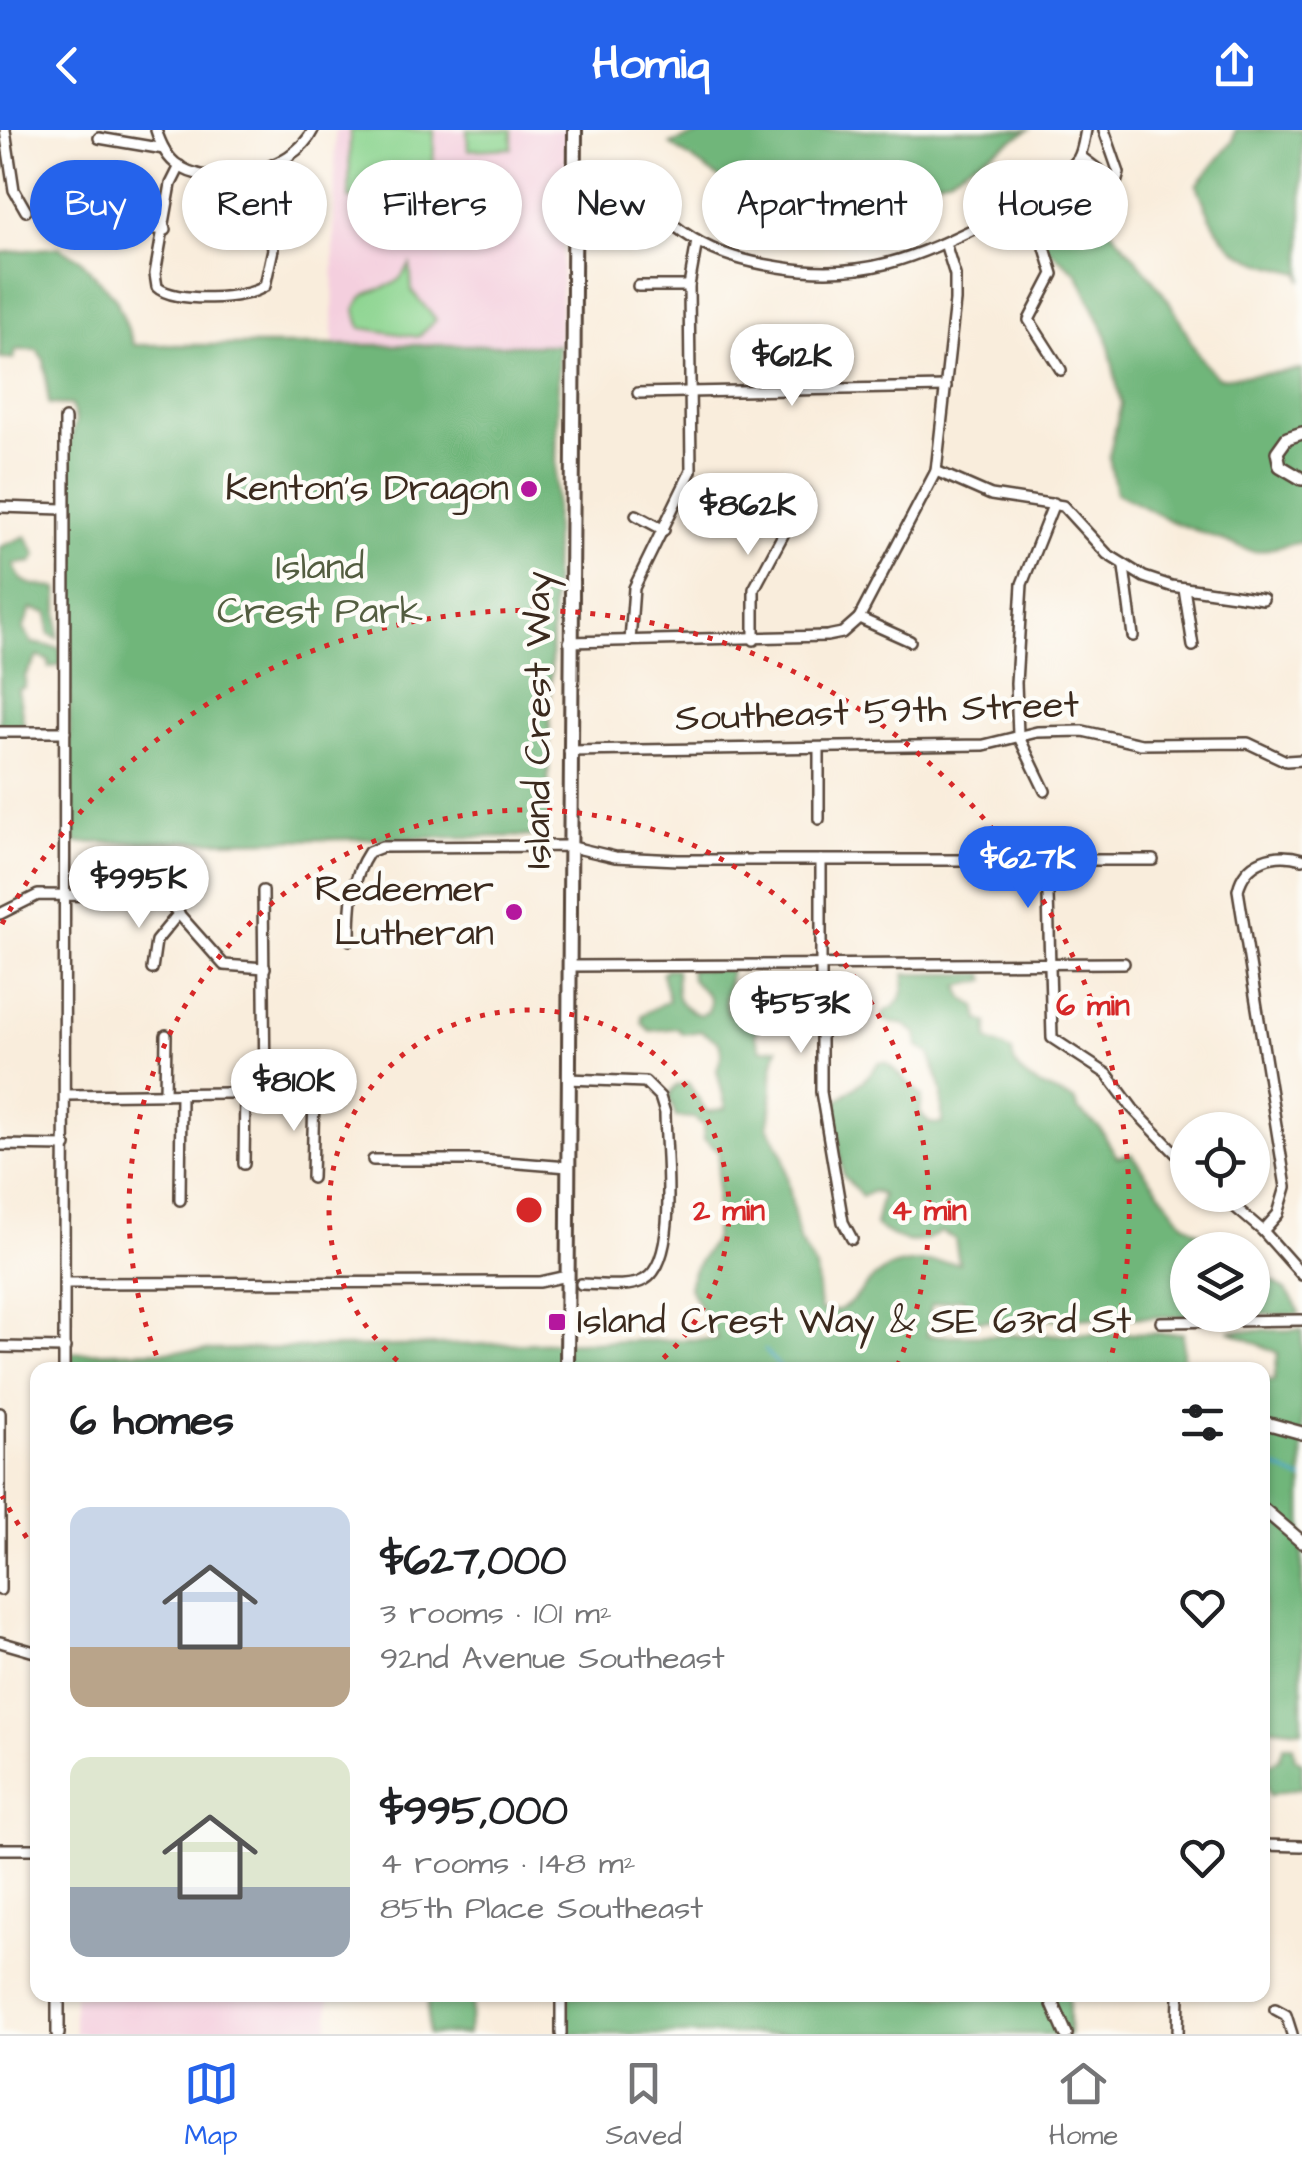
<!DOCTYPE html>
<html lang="en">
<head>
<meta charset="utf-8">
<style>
	:root { --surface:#fff; --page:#f6f6f6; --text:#202124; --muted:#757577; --line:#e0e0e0; --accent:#2563eb }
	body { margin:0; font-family:"Architects Daughter",sans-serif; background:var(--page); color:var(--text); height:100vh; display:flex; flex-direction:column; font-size:38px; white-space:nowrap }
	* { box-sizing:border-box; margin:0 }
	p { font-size:32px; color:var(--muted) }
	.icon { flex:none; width:55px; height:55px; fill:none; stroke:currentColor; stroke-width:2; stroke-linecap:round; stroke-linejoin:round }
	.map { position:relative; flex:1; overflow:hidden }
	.drawer { position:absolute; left:30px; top:1232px; width:1240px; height:640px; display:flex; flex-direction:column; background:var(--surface); border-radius:20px; box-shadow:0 2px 8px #0004 }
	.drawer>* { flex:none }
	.hud { position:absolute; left:30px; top:30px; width:1242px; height:90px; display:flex; gap:20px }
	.fabs { position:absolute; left:1170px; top:982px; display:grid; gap:20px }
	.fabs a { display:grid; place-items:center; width:100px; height:100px; border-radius:50%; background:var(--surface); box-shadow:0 2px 8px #0004; font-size:50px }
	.price { position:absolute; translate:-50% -85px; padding:0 22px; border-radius:35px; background:#fff; color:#222; font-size:32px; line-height:65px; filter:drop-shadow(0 2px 5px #0008) }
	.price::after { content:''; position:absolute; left:50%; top:60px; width:30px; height:22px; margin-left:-15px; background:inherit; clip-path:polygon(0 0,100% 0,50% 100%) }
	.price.on { background:var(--accent); color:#fff }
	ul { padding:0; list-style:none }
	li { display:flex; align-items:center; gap:30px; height:250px; padding:0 40px }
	li span { display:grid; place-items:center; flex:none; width:280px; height:200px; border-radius:20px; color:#555 }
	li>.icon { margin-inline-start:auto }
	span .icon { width:120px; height:120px; fill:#fffc; stroke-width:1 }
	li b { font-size:42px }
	h2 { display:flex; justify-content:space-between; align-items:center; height:120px; padding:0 40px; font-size:42px }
	.tag { padding:0 35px; border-radius:45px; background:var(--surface); box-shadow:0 2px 8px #0004; font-size:35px; line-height:90px }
	.tag.on { background:var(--accent); color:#fff }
	header { display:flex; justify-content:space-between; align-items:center; height:130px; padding:0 40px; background:var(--accent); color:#fff; font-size:45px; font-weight:700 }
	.dock { display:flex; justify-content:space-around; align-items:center; height:140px; border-top:2px solid var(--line); background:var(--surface); font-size:28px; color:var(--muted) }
	.dock a { display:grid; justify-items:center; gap:5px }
	.dock .on { color:var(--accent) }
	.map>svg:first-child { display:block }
	.built { fill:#f4cfde }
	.green { fill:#8bd48f; stroke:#637f56; stroke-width:2.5 }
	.forest { fill:#70b67a; stroke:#56704c; stroke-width:2.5 }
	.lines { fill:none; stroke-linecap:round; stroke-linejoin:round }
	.stream { stroke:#50a7cd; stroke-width:2.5 }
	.minor-casing { stroke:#58473a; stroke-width:14 }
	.tertiary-casing { stroke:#58473a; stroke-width:16 }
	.secondary-casing { stroke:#58473a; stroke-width:18 }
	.minor { stroke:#fff; stroke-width:9 }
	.tertiary { stroke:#fff; stroke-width:11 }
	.secondary { stroke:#fff; stroke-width:12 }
	.ring { fill:none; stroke:#d62828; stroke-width:5; stroke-dasharray:5 10 }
	.poi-dot { fill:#b5179e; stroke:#fdfcf7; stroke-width:4 }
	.labels { text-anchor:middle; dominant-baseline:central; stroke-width:9; stroke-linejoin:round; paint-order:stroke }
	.poi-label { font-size:38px; fill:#3b2a1e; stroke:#fdfcf7; text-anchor:end }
	.park-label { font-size:38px; fill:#535d40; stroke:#fdfcf7 }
	.street-label { font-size:38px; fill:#3b2a1e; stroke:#fdfcf7 }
	.centre { fill:#d62828; stroke:#fdfcf7; stroke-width:5 }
	.ring-label { font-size:30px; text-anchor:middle; font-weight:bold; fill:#d62828; stroke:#fdfcf7; stroke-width:9; stroke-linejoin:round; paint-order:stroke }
</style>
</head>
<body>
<header><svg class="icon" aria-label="back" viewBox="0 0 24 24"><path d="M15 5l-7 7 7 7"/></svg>Homiq<svg class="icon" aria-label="share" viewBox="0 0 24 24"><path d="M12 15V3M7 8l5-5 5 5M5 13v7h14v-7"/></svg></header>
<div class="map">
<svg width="1302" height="1904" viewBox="0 0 1302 1904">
	<rect width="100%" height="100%" fill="#fdfcf7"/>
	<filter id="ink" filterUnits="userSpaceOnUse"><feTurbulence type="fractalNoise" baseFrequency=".01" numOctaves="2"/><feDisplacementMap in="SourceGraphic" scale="20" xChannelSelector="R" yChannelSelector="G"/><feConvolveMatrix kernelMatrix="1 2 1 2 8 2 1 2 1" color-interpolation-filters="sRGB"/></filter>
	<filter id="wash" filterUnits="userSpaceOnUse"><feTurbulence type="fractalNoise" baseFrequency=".0048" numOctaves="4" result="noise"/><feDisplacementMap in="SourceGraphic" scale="40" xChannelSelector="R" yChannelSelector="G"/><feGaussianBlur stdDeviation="2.25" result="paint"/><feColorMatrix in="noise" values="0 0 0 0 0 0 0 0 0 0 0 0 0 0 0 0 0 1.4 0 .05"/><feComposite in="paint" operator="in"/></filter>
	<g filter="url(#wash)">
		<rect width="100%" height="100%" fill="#f9eddc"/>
		<!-- built -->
		<g class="built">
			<path d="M335 0H568L559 215H333Z"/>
			<rect x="74" y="1865" width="255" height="39"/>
		</g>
		<!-- green -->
		<g class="green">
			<path d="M350 0H434L433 69H349Z"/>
			<path d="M467 0H512V18L468 20Z"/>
			<path d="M410 135 412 161 436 190 418 207 361 198 355 180C364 158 375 163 393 154 400 151 406 141 410 135Z"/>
		</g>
		<!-- forest -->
		<g class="forest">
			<path d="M710 0H1029L949 47 876 68 796 78 739 62 670 14Z"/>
			<path d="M1235 0H1302V151L1300 143C1233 127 1222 120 1197 55L1233 11Z"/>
			<path d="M1070 57C1105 93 1139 129 1168 170 1188 198 1192 226 1219 248L1302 240V412L1254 422 1171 391 1116 363 1109 327 1121 274 1107 207 1077 143 1016 92Z"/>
			<path d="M59 117 80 129 116 169 134 215H559L547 706 75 713 70 664 68 319 76 290 71 275 49 274 44 230 37 220H16L14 229 0 228V123Z"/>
			<path d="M26 406 36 425 32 432 14 434C20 460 38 453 58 459V508L49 504 48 483 31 479 23 499 32 513 60 518 61 535 49 538V531L38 526 25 546V557L18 560 24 596H0V417Z"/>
			<path d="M666 839H676C679 865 669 869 699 885L708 882C715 862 700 862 691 848L690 839 731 840 725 871 728 883 743 888 758 887 757 871 767 859 788 888 807 886 808 894 760 896 755 904 761 920 778 918C766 952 777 963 768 996L783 1025 799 1110 816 1139 820 1180C852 1187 857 1159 879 1144 901 1128 933 1132 959 1133L955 1109 941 1102C915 1119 900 1112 875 1095L882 1065 873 1061 862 1067 843 1045 833 977C846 959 866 954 878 933L886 932 922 966 920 983 930 993 942 994V961L930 924 918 917 917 904 905 895 883 890 884 882C903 875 904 862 905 844H984L986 850 959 856 964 869 976 876 979 890 988 893V910L1012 922C1014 951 1051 960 1074 970L1078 980 1100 998 1117 1027 1131 1024 1183 1092 1225 1120H1188V1185H1252L1253 1139C1272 1151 1294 1160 1299 1184L973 1191 972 1181 962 1168 931 1175 927 1206 1183 1203V1240H71V1223L718 1209 689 1157 693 1141 714 1109 719 1022 704 1009 703 995 694 988 676 987 669 966 676 956 688 953 707 982 726 978 717 940 722 924 719 912 701 901 683 904 677 898 650 901 642 893V885L669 870 662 844Z"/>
			<path d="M1302 1200V1600L1263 1596 1262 1250 1274 1251 1278 1223 1229 1201Z"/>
			<path d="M1284 1615H1293L1295 1628 1302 1632V1657L1270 1665 1266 1654 1263 1656V1631L1269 1634 1279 1629Z"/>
			<path d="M428 1865H474L468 1904H428Z"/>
			<rect x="568" y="1865" width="501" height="39"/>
		</g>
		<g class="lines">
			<!-- stream -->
			<g class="stream">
				<path d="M765 1220 782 1240"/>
				<path d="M1262 1331 1302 1350"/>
			</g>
		</g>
	</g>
	<g filter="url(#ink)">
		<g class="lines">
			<!-- minor casing -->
			<g class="minor-casing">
				<g id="minor">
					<path d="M5 0 14 60 26 81"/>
					<path d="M156 0C160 12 165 25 175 33 210 63 294 40 313 0"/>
					<path d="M99 8 164 19"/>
					<path d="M1080 26 1116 53 1119 43 1104 0"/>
					<path d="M180 36 171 54 155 144 157 157C173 173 247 170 265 156L273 119 263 40"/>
					<path d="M573 50C649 53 638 74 692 108 719 125 748 132 779 137 864 151 914 128 990 91 1013 80 1063 49 1078 29 1083 21 1084 9 1086 0"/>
					<path d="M1012 78 1042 108 1053 144 1029 190 1061 240"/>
					<path d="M119 95 166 100"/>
					<path d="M638 156H689"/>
					<path d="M638 263 946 257"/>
					<path d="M936 341 991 365 1063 376 1107 424 1144 447 1171 456 1263 469"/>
					<path d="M0 377 63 379"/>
					<path d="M636 385 664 400"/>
					<path d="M1124 437 1133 506"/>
					<path d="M1184 458 1193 516"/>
					<path d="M859 488 936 341 955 171V145L945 113"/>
					<path d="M754 510V459L806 362"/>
					<path d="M630 511 634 458 691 341 689 156 697 111"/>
					<path d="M569 512 827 506 842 503 859 488 910 511"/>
					<path d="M0 602H65"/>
					<path d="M819 619V689"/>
					<path d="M569 621 984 615 1037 602 1083 601 1141 614 1248 613 1286 631 1302 630"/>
					<path d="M1045 661 1018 605 1016 553 1022 454 1054 373"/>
					<path d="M1302 729C1275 721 1245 730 1238 760L1286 1057 1278 1084 1263 1101 1302 1145"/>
					<path d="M821 730V962L843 1092 852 1109"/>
					<path d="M1047 730 1052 908 1107 944 1133 979 1188 1036"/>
					<path d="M263 761 265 962"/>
					<path d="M0 784 38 765 155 766 169 773 224 835 265 838"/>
					<path d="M350 810C350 778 351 749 369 722L382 717 568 716 615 727 678 730H1153"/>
					<path d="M569 836 1124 833"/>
					<path d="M152 839 156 811 179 783"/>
					<path d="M568 949 645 952 660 967 665 983C665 1020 680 1131 644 1150 628 1159 599 1154 581 1154"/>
					<path d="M165 964 166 905"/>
					<path d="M66 965 314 962 312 1048"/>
					<path d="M0 1015 66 1016"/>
					<path d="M373 1030H480L568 1037"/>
					<path d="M244 1034 245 963"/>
					<path d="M1221 1065 1263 1101"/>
					<path d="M180 1070 181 964"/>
					<path d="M65 1153 540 1152 567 1146"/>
					<path d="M1161 1192 1302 1190"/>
					<path d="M0 1217 65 1218"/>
					<path d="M64 1240 65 289"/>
					<path d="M0 1283V1460"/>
					<path d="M0 1512 38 1523"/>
					<path d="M1262 1715 1302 1716"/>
					<path d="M0 1719H38"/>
					<path d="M1275 1879 1286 1885 1292 1904"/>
					<path d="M561 1904V1865"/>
					<path d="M1178 1904 1179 1865"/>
				</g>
			</g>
			<!-- tertiary casing -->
			<g class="tertiary-casing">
				<g id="tertiary">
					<path d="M1302 303 1287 308 1277 322 1280 336 1302 349"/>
					<path d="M1262 1292 1302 1303"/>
					<path d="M1262 1378 1302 1412"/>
					<path d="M1049 1865 1066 1904"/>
					<path d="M58 1904V1865"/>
				</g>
			</g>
			<!-- secondary casing -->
			<g class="secondary-casing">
				<path id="secondary" d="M567 1240 575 0"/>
			</g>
			<!-- minor -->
			<use href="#minor" class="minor"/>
			<!-- tertiary -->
			<use href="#tertiary" class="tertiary"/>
			<!-- secondary -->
			<use href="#secondary" class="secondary"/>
		</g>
	</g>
	<!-- distance rings -->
	<g class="ring">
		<path d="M409 1240A200 200 0 1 1 649 1240"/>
		<path d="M162 1239A400 400 0 1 1 896 1239"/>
		<path d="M35 1420A600 600 0 0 1 2 1366M2 794A600 600 0 0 1 1109 1235"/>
	</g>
	<!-- markers -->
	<g class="poi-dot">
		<circle cx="529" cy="359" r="10"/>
		<circle cx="514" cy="782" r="10"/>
		<rect x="547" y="1182" width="20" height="20" rx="5"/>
	</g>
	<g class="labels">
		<!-- poi labels -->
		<g class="poi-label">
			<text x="509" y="359">Kenton's Dragon</text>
			<text x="494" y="760">Redeemer<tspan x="494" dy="44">Lutheran</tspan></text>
			<text x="577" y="1192" text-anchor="start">Island Crest Way &amp; SE 63rd St</text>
		</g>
		<!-- park labels -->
		<g class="park-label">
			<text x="320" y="438">Island<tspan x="320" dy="44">Crest Park</tspan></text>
		</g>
		<!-- street labels -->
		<g class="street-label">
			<text transform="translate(877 582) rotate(-2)">Southeast 59th Street</text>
			<text transform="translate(539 590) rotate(-90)">Island Crest Way</text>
		</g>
	</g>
	<circle cx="529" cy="1080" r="15" class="centre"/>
	<g class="ring-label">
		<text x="1093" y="885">6 min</text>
		<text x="729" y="1090">2 min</text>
		<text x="929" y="1090">4 min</text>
	</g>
</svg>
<div class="fabs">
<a><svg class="icon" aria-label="locate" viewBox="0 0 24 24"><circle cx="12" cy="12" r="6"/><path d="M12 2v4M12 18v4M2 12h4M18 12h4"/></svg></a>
<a><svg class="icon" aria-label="layers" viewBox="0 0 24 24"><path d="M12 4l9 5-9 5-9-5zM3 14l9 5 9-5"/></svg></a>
</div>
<b class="price" style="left:792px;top:279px">$612K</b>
<b class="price" style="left:748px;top:428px">$862K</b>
<b class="price on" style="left:1028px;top:781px">$627K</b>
<b class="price" style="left:139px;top:801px">$995K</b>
<b class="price" style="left:801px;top:926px">$553K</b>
<b class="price" style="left:294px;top:1004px">$810K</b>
<div class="hud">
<a class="tag on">Buy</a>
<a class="tag">Rent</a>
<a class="tag">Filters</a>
<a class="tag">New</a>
<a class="tag">Apartment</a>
<a class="tag">House</a>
</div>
<section class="drawer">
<h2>6 homes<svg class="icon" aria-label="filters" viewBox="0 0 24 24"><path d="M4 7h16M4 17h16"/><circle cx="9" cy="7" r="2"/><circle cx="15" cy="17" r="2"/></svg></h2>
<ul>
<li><span style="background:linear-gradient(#c9d6e8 70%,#b9a48a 0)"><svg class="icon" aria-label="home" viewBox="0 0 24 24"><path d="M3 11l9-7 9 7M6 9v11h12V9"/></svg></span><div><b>$627,000</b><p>3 rooms · 101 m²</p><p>92nd Avenue Southeast</p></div><svg class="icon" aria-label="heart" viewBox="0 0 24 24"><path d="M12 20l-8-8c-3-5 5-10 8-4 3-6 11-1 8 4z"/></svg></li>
<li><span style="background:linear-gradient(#dfe7d0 65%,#9aa5b1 0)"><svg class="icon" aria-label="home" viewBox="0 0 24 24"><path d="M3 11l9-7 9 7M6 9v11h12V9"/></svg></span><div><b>$995,000</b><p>4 rooms · 148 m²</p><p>85th Place Southeast</p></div><svg class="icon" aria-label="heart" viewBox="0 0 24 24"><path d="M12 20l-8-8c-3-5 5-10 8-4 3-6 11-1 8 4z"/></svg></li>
</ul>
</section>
</div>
<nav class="dock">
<a class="on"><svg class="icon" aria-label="map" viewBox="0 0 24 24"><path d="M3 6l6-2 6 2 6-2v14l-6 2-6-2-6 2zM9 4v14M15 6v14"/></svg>Map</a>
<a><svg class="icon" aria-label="saved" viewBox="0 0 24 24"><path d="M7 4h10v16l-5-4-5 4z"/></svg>Saved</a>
<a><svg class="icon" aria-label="home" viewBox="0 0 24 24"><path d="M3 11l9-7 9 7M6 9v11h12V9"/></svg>Home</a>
</nav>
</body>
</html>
